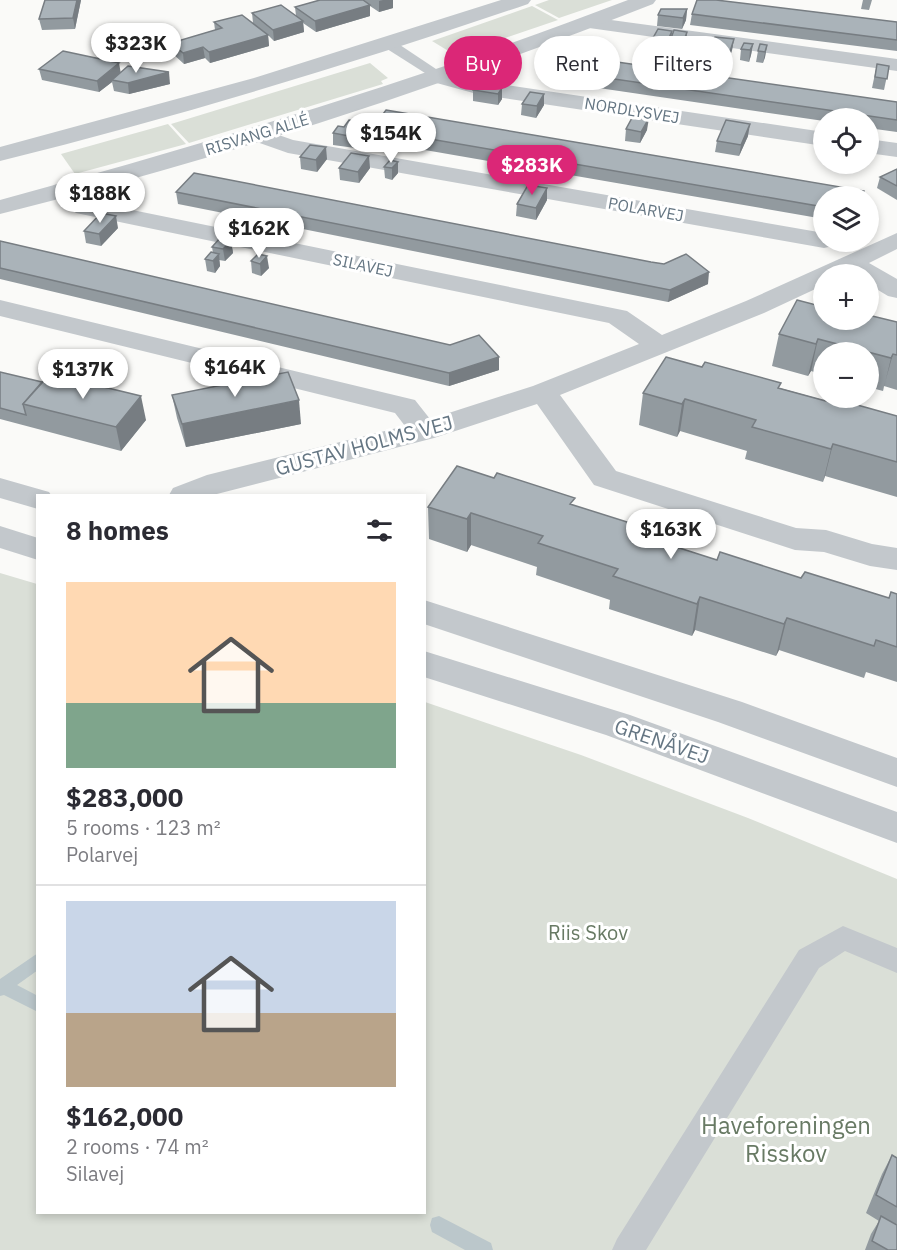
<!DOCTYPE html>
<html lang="en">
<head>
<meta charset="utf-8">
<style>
	:root { --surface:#fff; --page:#f2f2f3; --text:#2b2b33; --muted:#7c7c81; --line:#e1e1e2; --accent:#db2777 }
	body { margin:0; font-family:"IBM Plex Sans",sans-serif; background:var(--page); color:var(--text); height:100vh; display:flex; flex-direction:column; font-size:22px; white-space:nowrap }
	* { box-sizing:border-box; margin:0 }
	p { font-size:20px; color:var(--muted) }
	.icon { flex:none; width:33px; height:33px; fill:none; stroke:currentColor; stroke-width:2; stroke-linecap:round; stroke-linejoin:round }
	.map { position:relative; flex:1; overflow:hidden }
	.side { position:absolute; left:36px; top:494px; width:390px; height:720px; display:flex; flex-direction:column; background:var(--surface); border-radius:0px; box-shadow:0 3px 9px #0003 }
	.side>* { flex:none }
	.top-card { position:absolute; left:444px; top:36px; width:363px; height:54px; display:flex; gap:12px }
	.buttons { position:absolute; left:813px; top:108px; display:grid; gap:12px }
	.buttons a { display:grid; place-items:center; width:66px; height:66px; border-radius:50%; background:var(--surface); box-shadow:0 3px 9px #0003; font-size:30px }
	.price { position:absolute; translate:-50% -51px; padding:0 14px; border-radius:21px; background:#fff; color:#222; font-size:20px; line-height:39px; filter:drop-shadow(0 2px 3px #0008) }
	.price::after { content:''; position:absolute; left:50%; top:36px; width:18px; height:14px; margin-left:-9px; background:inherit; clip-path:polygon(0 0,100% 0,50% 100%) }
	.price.active { background:var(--accent); color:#fff }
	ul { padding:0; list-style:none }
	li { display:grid; align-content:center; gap:12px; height:318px; padding:0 30px }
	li+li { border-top:2px solid var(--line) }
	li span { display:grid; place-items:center; height:186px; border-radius:0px; color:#555 }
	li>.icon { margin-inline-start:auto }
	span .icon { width:108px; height:108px; fill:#fffc; stroke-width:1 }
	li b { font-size:26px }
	h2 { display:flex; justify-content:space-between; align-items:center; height:72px; padding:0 30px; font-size:26px }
	.tag { padding:0 21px; border-radius:27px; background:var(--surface); box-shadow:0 3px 9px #0003; font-size:21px; line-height:54px }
	.tag.active { background:var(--accent); color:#fff }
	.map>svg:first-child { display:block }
	.green { fill:#dadfd7 }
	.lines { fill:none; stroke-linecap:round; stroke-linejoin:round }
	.stream { fill:#bbc7cb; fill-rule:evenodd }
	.service { fill:#c3c8cc; fill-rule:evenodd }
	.minor { fill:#c3c8cc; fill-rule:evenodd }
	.tertiary { fill:#c3c8cc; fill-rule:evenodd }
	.wall { fill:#929a9f }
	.shaded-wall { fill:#777d82 }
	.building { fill:#aab3b9; stroke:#777d82; stroke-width:1.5 }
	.labels { text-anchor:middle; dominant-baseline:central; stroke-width:6; stroke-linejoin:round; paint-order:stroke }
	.far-street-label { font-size:16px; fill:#657683; stroke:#fff }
	.street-label { font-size:20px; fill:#657683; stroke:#fff }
	.park-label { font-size:20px; fill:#687a64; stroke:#fff }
	.near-park-label { font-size:24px; fill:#687a64; stroke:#fff }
</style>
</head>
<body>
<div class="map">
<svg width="897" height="1250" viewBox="0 0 897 1250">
	<rect width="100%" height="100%" fill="#fafaf8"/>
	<!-- green -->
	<g class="green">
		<path d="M549 0H612L559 18 535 5Z"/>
		<path d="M532 6 558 20 455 55 432 41Z"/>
		<path d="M370 63 388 78 381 81 383 84 189 143 171 124Z"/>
		<path d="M168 124 186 144 75 174 61 154Z"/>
		<path d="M0 573 37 584 38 1212H424L425 702 581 755 748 818 897 879V1250H0Z"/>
	</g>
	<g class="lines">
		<!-- stream -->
		<g class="stream">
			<path d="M38 953V970L17 985 38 996V1012L4 995 0 996V979Z"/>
			<path d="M439 1216 491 1243 493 1250H465L432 1232 430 1225 432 1218Z"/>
		</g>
		<!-- service -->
		<g class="service">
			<path d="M389 40 394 41 448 77 446 80H436L384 47 382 44 384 41Z"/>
			<path d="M843 926 897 948V973L845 951 819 968 646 1250H612L617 1239 799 950Z"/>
		</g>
		<!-- minor -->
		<g class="minor">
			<path d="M589 17 897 59V71L582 27 579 23 582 19Z"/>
			<path d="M441 71 479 81 824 132V146L477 94 433 82 430 77 433 72Z"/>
			<path d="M256 127 293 140 824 233V242H836L833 246 824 248 288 153 248 139 245 134 248 129Z"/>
			<path d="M868 139 897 143V157L868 153Z"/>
			<path d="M62 183 70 185 93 202 627 311 662 335 746 301 897 233V249L869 263 897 279V298L888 296 868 284V274L848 272 824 274V285L764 313 560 395 616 471 796 528 826 530 872 544 897 548V570L870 566 824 552 795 550 594 485 537 404 434 438 213 495H169L173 488 207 475 405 426 395 413 0 316V300L415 400 430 419 533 386 639 344 609 323 76 213 50 190 54 185Z"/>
		</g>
		<!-- tertiary -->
		<g class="tertiary">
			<path d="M501 0H531L528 4C354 63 178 117 0 161V147L254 78Z"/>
			<path d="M628 0H656L653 4C440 87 222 159 0 214V200C212 142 422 79 628 0Z"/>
			<path d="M0 478 49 492 51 495H38V509L0 498Z"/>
			<path d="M0 526 38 538V560L0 548Z"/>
			<path d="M424 600 742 702 897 758V787L718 722 424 624Z"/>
			<path d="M424 651 630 715 897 812V843L606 735 424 677Z"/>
		</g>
	</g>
	<!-- wall -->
	<g class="wall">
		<path d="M81 0 75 29 42 30 39 19Z"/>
		<path d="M320 0H393V8L379 12 370 6V16L316 32 303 23 304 32 274 41 268 35 269 46 210 63 205 58 184 64 173 54 171 43 215 30 214 22 253 23 252 13 296 16 295 7Z"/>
		<path d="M863 0H872L869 10 861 9Z"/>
		<path d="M687 9 686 20 682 29 657 26 658 15Z"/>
		<path d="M692 14 897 22V51L690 25Z"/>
		<path d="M687 32 686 43 681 54 669 53 670 45 667 51 652 49 653 38H671Z"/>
		<path d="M734 39 732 50 726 69 708 67 709 55Z"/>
		<path d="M753 44 751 55 749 62 740 60 741 49Z"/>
		<path d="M767 45 765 57 763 63 756 62 758 51Z"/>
		<path d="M877 64 889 66 884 90 872 88Z"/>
		<path d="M39 69 121 72 170 84 129 94 114 91 112 82 99 92 42 80Z"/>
		<path d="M552 70 897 102V132L868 128V118H824V121L551 81Z"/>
		<path d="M502 88V99L498 105 473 101V90Z"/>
		<path d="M544 94V105L536 118 521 115 522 104Z"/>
		<path d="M365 123V135L355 148 333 145V133L344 127Z"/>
		<path d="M372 129 824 196V219L373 141Z"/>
		<path d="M626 129 647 130 640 143 625 141Z"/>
		<path d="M748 136 739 156 715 152 717 141Z"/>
		<path d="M300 157 327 159 317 172 301 169Z"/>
		<path d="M390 160 398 173 392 180 385 178 384 167Z"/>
		<path d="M339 168H370L359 183 340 180Z"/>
		<path d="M897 169V200L877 188 880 177Z"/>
		<path d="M547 188V200L536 220 516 216 517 204Z"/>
		<path d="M176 192 708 284 668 302 178 204Z"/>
		<path d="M118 228 101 246 86 243 84 231Z"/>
		<path d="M0 241 499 357V370L449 386 0 279Z"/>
		<path d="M231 241 233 253 225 261 219 260 220 266 215 273 207 271 205 259 213 253 212 247Z"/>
		<path d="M258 254 269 268 261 276 252 273 251 261Z"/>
		<path d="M824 307 897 322V390L884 386 883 391 868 387V352H824V375L811 371 808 376 772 366 779 334Z"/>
		<path d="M0 372 146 420 121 451 0 419Z"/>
		<path d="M780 388 848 407 897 416V497L825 476 823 482 745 459 747 451 680 431 677 437 639 425 643 393Z"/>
		<path d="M172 395 301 424 186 447 177 418Z"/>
		<path d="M574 506 644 537 717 560 889 598 897 594V682L866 672 864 678 779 650 776 656 695 630 692 636 609 609 610 600 536 575 537 567 471 545 467 552 429 539 428 507Z"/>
		<path d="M892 1155 897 1157V1250H865L871 1234 879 1221 866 1213 882 1174Z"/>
	</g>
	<!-- shaded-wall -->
	<g class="shaded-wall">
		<path d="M77 0H81L75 29 73 18Z"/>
		<path d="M383 0H393V8L379 12V1Z"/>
		<path d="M370 5V16L316 32 315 21Z"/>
		<path d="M687 9 686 20 682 29 683 18Z"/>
		<path d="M303 21 304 32 274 41 273 30Z"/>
		<path d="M672 31 671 42 670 41V45L667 51 668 40Z"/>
		<path d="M687 32 686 43 681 54 683 43Z"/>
		<path d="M268 35 269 46 210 63 209 52Z"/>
		<path d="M734 39 732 50 726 69 728 58Z"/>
		<path d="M753 44 751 55 749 62 750 50Z"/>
		<path d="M767 45 765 57 763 63 765 52Z"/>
		<path d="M203 47 205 58 184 64 183 53Z"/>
		<path d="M119 63 121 74 112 80V82L99 92 97 81Z"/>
		<path d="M169 72 170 84 129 94 128 83Z"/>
		<path d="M502 88V99L498 105V94Z"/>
		<path d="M544 94V105L536 118 537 106Z"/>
		<path d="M649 118 647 130 640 143 641 132Z"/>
		<path d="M365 123V135L355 148 354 137Z"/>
		<path d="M750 124 748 136 739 156 741 145Z"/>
		<path d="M326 147 327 159 317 172 316 160Z"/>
		<path d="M369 156 370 168 359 183 358 172Z"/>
		<path d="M398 162V173L392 180V168Z"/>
		<path d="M547 188V200L536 220V208Z"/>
		<path d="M116 216 118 228 101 246 99 234Z"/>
		<path d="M231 241 233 253 225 261 223 249Z"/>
		<path d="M219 254 220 266 215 273 213 261Z"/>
		<path d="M267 256 269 268 261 276 260 264Z"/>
		<path d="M709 272 708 284 668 302 670 290Z"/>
		<path d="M818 339 811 371 808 376 816 344Z"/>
		<path d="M893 354 884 386 883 391 891 358Z"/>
		<path d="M499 357V370L449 386V373Z"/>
		<path d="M141 396 146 420 121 451 116 427Z"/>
		<path d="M685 399 680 431 677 437 682 404Z"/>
		<path d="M299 400 301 424 186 447 182 424Z"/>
		<path d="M833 444 825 476 823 482 831 449Z"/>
		<path d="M471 513V545L467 552V519Z"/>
		<path d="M700 597 695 630 692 636 697 604Z"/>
		<path d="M787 618 779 650 776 656 784 624Z"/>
	</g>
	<!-- building -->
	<g class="building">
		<path d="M45 0H77L73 18 39 19Z"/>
		<path d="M320 0H363L370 5 315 21 295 7Z"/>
		<path d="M697 0H716L897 22V40L692 14Z"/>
		<path d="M281 5 303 21 273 30 252 13Z"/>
		<path d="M661 9H687L683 18 658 15Z"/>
		<path d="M242 15 268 35 209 52 203 47 183 53 171 43 222 28 214 22Z"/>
		<path d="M658 29 672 31 668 40 653 38Z"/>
		<path d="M674 30 687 32 683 43 670 41Z"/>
		<path d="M715 37 734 39 728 58 709 55Z"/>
		<path d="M744 43 753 44 750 50 741 49Z"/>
		<path d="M760 44 767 45 765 52 758 51Z"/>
		<path d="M63 51 119 63 97 81 39 69Z"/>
		<path d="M561 54 897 102V120L552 70Z"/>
		<path d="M877 64 889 66 887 79 875 77Z"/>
		<path d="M128 66 169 72 128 83 112 80Z"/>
		<path d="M477 83 502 88 498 94 473 90Z"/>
		<path d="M530 92 544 94 537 106 522 104Z"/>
		<path d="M386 110 864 191 862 196H824V207L372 129Z"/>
		<path d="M633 116 649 118 641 132 626 129Z"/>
		<path d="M349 120 365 123 354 137 333 133 338 126 344 127Z"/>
		<path d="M726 120 750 124 741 145 717 141Z"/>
		<path d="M310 145 326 147 316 160 300 157Z"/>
		<path d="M351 153 369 156 358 172 339 168Z"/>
		<path d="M390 160 398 162 392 168 384 167Z"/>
		<path d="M897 169V186L880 177Z"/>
		<path d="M194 173 651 262 664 264 686 254 709 272 670 290 176 192Z"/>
		<path d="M528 185 547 188 536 208 517 204Z"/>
		<path d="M101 213 116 216 99 234 84 231Z"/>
		<path d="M220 238 231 241 223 249 212 247Z"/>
		<path d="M0 241 450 345 479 335 499 357 449 373 0 268Z"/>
		<path d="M211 252 219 254 213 261 205 259Z"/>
		<path d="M258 254 267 256 260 264 251 261Z"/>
		<path d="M797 300 824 307V320H868V315L897 322V355L893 354 891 358 818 339 816 344 779 334Z"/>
		<path d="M666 357 702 367 705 362 781 383 778 388 848 407 850 403 897 416V462L833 444 831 449 752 427 756 420 685 399 682 404 643 393Z"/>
		<path d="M0 372 42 382 23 404 26 415 0 408Z"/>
		<path d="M288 372 299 400 182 424 172 395Z"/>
		<path d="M50 374 141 396 116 427 23 404Z"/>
		<path d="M457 466 494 478 497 473 575 498 570 504 646 528 642 536 717 560 720 552 801 578 805 572 889 598 891 592 897 594V647L876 640 874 646 787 618 784 624 700 597 697 604 613 576 618 569 538 543 543 536 471 513 467 519 428 507Z"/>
		<path d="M892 1155 897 1158V1207L876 1195Z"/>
		<path d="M881 1216 897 1225V1250H888L872 1241Z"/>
	</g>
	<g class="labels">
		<!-- far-street labels -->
		<g class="far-street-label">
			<text transform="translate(632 110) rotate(9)">NORDLYSVEJ</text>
			<text transform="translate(257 134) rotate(-17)">RISVANG ALLÉ</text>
			<text transform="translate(646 209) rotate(10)">POLARVEJ</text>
			<text transform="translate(363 265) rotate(12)">SILAVEJ</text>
		</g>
		<!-- street labels -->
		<g class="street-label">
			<text transform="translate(364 445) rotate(-15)">GUSTAV HOLMS VEJ</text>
			<text transform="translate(662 741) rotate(19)">GRENÅVEJ</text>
		</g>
		<!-- park labels -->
		<g class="park-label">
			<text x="588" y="932">Riis Skov</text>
		</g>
		<!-- near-park labels -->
		<g class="near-park-label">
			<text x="786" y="1125">Haveforeningen<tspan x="786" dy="28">Risskov</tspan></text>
		</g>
	</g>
</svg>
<div class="buttons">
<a><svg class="icon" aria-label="locate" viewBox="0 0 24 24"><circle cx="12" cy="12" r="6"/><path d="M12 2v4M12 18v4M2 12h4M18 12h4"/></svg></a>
<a><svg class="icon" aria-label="layers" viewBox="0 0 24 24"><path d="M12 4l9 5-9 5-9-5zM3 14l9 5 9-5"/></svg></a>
<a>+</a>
<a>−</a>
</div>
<b class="price" style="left:136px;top:74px">$323K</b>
<b class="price" style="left:391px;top:164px">$154K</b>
<b class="price active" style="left:532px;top:196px">$283K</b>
<b class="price" style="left:100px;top:224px">$188K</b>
<b class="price" style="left:259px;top:259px">$162K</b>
<b class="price" style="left:235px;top:398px">$164K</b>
<b class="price" style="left:83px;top:400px">$137K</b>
<b class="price" style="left:671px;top:560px">$163K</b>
<div class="top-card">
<a class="tag active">Buy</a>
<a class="tag">Rent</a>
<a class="tag">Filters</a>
</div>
<section class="side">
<h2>8 homes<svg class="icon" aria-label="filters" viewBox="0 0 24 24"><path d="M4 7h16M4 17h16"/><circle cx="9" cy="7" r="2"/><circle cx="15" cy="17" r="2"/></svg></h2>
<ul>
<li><span style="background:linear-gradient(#ffd9b3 65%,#7fa58c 0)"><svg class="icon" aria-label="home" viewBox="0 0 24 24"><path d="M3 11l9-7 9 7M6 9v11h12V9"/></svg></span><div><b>$283,000</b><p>5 rooms · 123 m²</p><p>Polarvej</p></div></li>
<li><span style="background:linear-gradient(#c9d6e8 60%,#b9a48a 0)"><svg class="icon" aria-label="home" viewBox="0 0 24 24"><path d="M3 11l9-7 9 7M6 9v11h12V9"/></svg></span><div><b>$162,000</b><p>2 rooms · 74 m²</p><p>Silavej</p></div></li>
</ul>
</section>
</div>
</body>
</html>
